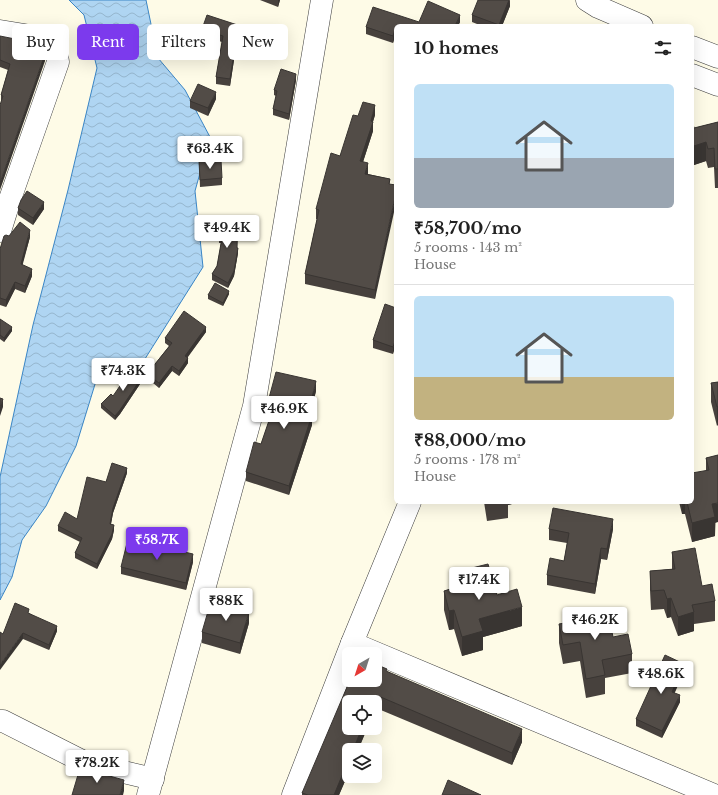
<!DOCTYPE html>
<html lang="en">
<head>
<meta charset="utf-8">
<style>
	:root { --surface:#fff; --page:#f2f2f2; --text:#222; --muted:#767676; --line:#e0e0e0; --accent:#7c3aed }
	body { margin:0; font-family:"Libre Baskerville",serif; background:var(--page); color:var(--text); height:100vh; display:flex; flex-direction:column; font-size:15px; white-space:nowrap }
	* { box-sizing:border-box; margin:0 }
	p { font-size:13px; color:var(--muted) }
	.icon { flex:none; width:22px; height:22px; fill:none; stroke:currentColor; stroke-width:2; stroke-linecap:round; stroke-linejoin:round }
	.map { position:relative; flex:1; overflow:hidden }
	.side { position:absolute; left:394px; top:24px; width:300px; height:480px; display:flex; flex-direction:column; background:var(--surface); border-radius:6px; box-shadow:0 4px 16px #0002 }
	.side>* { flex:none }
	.guide { position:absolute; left:12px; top:24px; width:322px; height:36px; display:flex; gap:8px }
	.needle { width:26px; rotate:219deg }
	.controls { position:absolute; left:342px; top:647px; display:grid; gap:8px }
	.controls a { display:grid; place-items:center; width:40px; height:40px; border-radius:6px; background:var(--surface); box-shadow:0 4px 16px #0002; font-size:20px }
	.price { position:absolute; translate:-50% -34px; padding:0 9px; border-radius:4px; background:#fff; color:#222; font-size:13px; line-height:26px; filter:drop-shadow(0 1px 2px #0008) }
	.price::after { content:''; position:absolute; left:50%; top:24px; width:12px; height:9px; margin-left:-6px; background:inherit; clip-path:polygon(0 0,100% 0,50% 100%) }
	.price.on { background:var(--accent); color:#fff }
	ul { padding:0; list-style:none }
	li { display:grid; align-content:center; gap:8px; height:212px; padding:0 20px }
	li+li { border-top:1px solid var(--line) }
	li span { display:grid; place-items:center; height:124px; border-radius:6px; color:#555 }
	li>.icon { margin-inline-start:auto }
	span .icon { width:72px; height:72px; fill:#fffc; stroke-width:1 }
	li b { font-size:17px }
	h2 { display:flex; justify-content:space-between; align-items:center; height:48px; padding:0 20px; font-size:17px }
	.pill { padding:0 14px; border-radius:6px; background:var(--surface); box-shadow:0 4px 16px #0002; font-size:14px; line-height:36px }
	.pill.on { background:var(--accent); color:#fff }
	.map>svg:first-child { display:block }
	.water { fill:url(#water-waves); stroke:#3a85c5 }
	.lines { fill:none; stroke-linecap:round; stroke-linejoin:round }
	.minor-casing { stroke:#3d3d3d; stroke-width:23 }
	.minor { stroke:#fff; stroke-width:22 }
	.wall { fill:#47413d }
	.shaded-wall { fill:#393532 }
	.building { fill:#524c47; stroke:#393532 }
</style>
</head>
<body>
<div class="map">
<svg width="718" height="795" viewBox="0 0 718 795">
	<defs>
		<pattern id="water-waves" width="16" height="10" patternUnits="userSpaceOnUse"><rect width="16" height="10" fill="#afd5f2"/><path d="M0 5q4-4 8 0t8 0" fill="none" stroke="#95b6ce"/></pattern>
	</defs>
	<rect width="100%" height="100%" fill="#fefbe7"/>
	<!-- water -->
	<path class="water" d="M69 0H146L158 58 185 90 210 137 195 191 203 267 143 362 96 381 76 446 46 506 22 540 12 577 0 600V477L33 325 68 190 97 68 84 15Z"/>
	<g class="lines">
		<!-- minor casing -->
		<g class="minor-casing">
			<g id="minor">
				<path d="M587 0 598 7 642 26"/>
				<path d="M0 31 43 38 56 48 58 62 10 199 0 231"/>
				<path d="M692 47 718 57"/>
				<path d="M692 75 718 85"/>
				<path d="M352 643 714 795"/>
				<path d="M0 721H3L86 763 153 779"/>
				<path d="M148 795 254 406 322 0"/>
				<path d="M293 795 352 643 410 502"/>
			</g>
		</g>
		<!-- minor -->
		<use href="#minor" class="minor"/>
	</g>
	<!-- wall -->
	<g class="wall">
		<path d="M260 0H280L278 7Z"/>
		<path d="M510 0V6L502 26H482L472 22V15Z"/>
		<path d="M419 22H460L458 26H396V37L395 36 393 43 366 34V27Z"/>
		<path d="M202 29 271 43 267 57 236 47 230 86 216 84V77L222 42 202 36Z"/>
		<path d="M0 36 45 61 1 102V95L8 70 0 67Z"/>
		<path d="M296 80 289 120 273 115V109L276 96 274 95V90Z"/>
		<path d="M216 99 208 116 190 108V101Z"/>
		<path d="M375 115 373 121V131L363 162 368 173V174L390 179 375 299 305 284V274L317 219H316V209L358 116Z"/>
		<path d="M692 119 694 128 718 122V188H715L714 167 708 168 706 161 694 165 692 159Z"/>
		<path d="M199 161 222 178V185L200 187Z"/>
		<path d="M18 208 44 209 33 225 18 215Z"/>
		<path d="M220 217 237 248 238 253 234 276 228 288 212 280V274L217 266 221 243H219Z"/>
		<path d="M30 237 22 265 32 276 25 293 15 289 6 307 0 305V249Z"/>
		<path d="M229 294 223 306 208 299V295Z"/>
		<path d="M396 308 393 354 373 348V340Z"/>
		<path d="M0 319 12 331 4 342 0 339Z"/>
		<path d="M206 332 188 357V363L179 376 172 371 159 388 147 378V374L169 346 165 343V338Z"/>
		<path d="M144 378 120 414 115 420 101 408V404L113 396Z"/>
		<path d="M718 382 717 426 711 402V383Z"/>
		<path d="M316 391 310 415 312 425 289 495 246 481V472L261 444 273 409 269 408V398Z"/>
		<path d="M718 455 715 536 692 542 685 514H682L679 502H692L706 470V458Z"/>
		<path d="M127 473 113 513 111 524 114 530 112 539 97 569 75 558V553L80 542 58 531V526L77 519 106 482Z"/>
		<path d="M484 502H520L508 505V518L487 521Z"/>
		<path d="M549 529H613L607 560 601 559 595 594 547 585V575L564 561 567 543 549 540Z"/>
		<path d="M672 552 702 586 715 601V621L694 624V631L678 636 671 617 667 618 664 609 651 610 650 590V571L672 569Z"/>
		<path d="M193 562 186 590 121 574V567Z"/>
		<path d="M472 568 497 595 522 626 483 637V650L462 656 454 629 449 630 444 610V591L472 582Z"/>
		<path d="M582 612 613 637 632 654V673L605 678V694L586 698 580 661 563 664 559 643V624L582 620Z"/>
		<path d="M29 613 57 631 49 650 23 639 3 634Z"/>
		<path d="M249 623 240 654 202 643V632Z"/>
		<path d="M387 672 522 742 512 765 376 708 339 795H302V793Z"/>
		<path d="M684 672 674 693 680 702 662 738 636 726V719Z"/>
	</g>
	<!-- shaded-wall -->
	<g class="shaded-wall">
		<path d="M278 0H280L278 7Z"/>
		<path d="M509 0 510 6 502 26H499Z"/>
		<path d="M460 15V22L458 26H455Z"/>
		<path d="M395 29V36L393 43V36Z"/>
		<path d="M271 36V43L267 57V50Z"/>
		<path d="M236 40V47L230 86V79Z"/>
		<path d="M45 54V61L0 190V183Z"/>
		<path d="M296 74V80L289 120V114Z"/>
		<path d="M216 92V99L208 116V108Z"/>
		<path d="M375 105V115L371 129 373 122V131L360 171V161Z"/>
		<path d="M706 142V161L694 165V146Z"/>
		<path d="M368 163V173L365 183V174Z"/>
		<path d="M396 193V203L375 299V290Z"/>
		<path d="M44 202V209L33 225V218Z"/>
		<path d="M30 230V237L21 271V264Z"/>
		<path d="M238 248V253L234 276 228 288V283Z"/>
		<path d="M32 269V276L25 293V286Z"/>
		<path d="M15 282V289L6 307V300Z"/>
		<path d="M229 291V294L223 306V303Z"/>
		<path d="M12 327V331L4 342V338Z"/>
		<path d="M206 327V332L185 360V356Z"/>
		<path d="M396 338V345L393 354V347Z"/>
		<path d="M188 358V363L179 376V371Z"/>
		<path d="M172 366V371L159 388V383Z"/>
		<path d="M144 374V378L120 414 115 420V416Z"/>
		<path d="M316 381V391L308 424V414Z"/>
		<path d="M3 399V407L0 416V407Z"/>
		<path d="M718 406V425L717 426V407Z"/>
		<path d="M312 415V425L289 495V486Z"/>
		<path d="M127 468V473L113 513 110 529V524L113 508Z"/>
		<path d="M508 502H520L508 505Z"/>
		<rect x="682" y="502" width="3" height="12"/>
		<path d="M718 503V522L715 523V536L692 542V523L712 504Z"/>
		<path d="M613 519V529L607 560V549Z"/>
		<path d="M114 525V530L112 539 97 569V564Z"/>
		<path d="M601 548V559L595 594V584Z"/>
		<path d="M193 554V562L186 590V583Z"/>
		<path d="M671 598V617L667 618V599Z"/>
		<path d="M522 607V626L483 637V650L462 656V637L479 619Z"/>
		<path d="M454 610V629L449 630V611Z"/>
		<path d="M249 612V623L240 654V643Z"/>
		<path d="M694 612V631L678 636V617Z"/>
		<path d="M57 626V631L49 650V645Z"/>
		<path d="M23 633V639L0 670V665Z"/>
		<path d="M684 664V672L672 699V692Z"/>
		<path d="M376 695V708L375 710V702H373Z"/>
		<path d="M680 695V702L662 738V731Z"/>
		<path d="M362 728H367L358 750H353Z"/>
		<path d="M522 729V742L512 765V753Z"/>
		<path d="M349 759V772L339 795H334Z"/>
		<path d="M124 780V791L123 795H120Z"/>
	</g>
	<!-- building -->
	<g class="building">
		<path d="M478 0H509L499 25 472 15Z"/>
		<path d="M428 1 460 15 455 26H396V30L395 29 393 36 366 27 373 7 419 22Z"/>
		<path d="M207 15 271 36 267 50 236 40 230 79 216 77 223 36 202 29Z"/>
		<path d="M0 36 15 39 44 49 45 54 0 183V105L3 96 1 95 10 64 0 60Z"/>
		<path d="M281 69 296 74 289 114 273 109 277 91 274 90Z"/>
		<path d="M198 84 216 92 208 108 190 101Z"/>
		<path d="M363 102 375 105 371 121 373 122 360 161 368 163 365 174 390 179 389 184 396 185V193L375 290 305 274 319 210 316 209 331 153 340 156 353 115 358 116Z"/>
		<path d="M692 119 694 128 718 122V169H715L714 148 708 149 706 142 694 146 692 140Z"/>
		<path d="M221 160 222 178 200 180 199 161Z"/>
		<path d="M27 191 44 202 33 218 18 208 21 200Z"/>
		<path d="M220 217 238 218 237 248H238L234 271 228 283 212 274 217 266 222 238H219Z"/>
		<path d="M20 222 30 230 21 264 32 269 25 286 15 282 6 300 0 298V249L4 236 6 235 9 236Z"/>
		<path d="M215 283 229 291 223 303 208 295Z"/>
		<path d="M385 304 396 308V338L393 347 373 340Z"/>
		<path d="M184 311 206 327 185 356 188 358 179 371 172 366 159 383 147 374 172 343 165 338Z"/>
		<path d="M0 319 12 327 4 338 0 335Z"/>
		<path d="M133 367 144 374 120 410 115 416 101 404 111 394 113 396Z"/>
		<path d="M276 372 316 381 308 414 312 415 289 486 246 472 254 442 261 444 276 400 269 398Z"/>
		<path d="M718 382V406L717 407 711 383Z"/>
		<path d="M0 398 3 399 0 407Z"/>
		<path d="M718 455V503L712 504 715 517 692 523 687 502H692V473L709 470 706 458Z"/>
		<path d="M112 463 127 468 113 508 110 524 114 525 112 534 97 564 75 553 82 538 58 526 65 512 77 519 87 477 106 482Z"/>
		<path d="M553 508 613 519 607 549 601 548 595 584 547 575 550 558 564 561 569 533 549 529Z"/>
		<path d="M128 539 193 554 186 583 121 567Z"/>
		<path d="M695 548 702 586 712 584 715 601 692 605 694 612 678 617 671 598 667 599 664 590 651 591 650 571 675 569 672 552Z"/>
		<path d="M488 564 497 595 517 589 522 607 479 619 483 631 462 637 454 610 449 611 444 591 476 581 472 568Z"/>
		<path d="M211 601 249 612 240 643 202 632Z"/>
		<path d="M15 603 29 609 28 613 57 626 49 645 23 633 0 665V632L3 634Z"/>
		<path d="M607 608 613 637 628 634 632 654 602 660 605 675 586 679 580 642 563 645 559 624 584 620 582 612Z"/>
		<path d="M665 655 684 664 672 692 680 695 662 731 636 719Z"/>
		<path d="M375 664 387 669 386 671 522 729 512 753 376 695 373 702H349V728H362L353 750H349V759L334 795H308L302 793 350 680H375Z"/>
		<path d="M80 768 124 780 120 795H72Z"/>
		<path d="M448 780 481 795H442Z"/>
	</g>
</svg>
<div class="controls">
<a><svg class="needle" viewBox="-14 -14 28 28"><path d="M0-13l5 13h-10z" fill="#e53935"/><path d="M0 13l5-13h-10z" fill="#767676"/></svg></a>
<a><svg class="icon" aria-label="locate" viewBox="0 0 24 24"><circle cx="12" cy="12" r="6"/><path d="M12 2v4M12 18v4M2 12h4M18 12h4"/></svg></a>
<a><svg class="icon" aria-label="layers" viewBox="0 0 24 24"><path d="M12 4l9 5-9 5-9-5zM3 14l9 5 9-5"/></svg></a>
</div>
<b class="price" style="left:210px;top:170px">₹63.4K</b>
<b class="price" style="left:227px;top:249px">₹49.4K</b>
<b class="price" style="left:123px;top:392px">₹74.3K</b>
<b class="price" style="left:284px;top:430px">₹46.9K</b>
<b class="price on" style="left:157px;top:561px">₹58.7K</b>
<b class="price" style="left:479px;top:601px">₹17.4K</b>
<b class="price" style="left:226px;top:622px">₹88K</b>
<b class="price" style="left:595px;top:641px">₹46.2K</b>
<b class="price" style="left:661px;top:695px">₹48.6K</b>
<b class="price" style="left:97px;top:784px">₹78.2K</b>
<div class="guide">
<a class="pill">Buy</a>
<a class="pill on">Rent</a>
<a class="pill">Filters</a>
<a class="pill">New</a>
</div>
<section class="side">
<h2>10 homes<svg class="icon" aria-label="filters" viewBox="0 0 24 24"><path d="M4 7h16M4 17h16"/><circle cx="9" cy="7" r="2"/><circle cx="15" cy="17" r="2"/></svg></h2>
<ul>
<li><span style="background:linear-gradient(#bfe0f5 60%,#9aa5b1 0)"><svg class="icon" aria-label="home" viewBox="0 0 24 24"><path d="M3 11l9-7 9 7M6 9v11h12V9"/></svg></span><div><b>₹58,700/mo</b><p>5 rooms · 143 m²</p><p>House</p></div></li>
<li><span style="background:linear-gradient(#bfe0f5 65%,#c2b280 0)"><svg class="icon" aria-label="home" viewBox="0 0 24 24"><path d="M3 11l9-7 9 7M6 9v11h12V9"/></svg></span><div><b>₹88,000/mo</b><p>5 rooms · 178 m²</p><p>House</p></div></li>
</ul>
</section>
</div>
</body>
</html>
